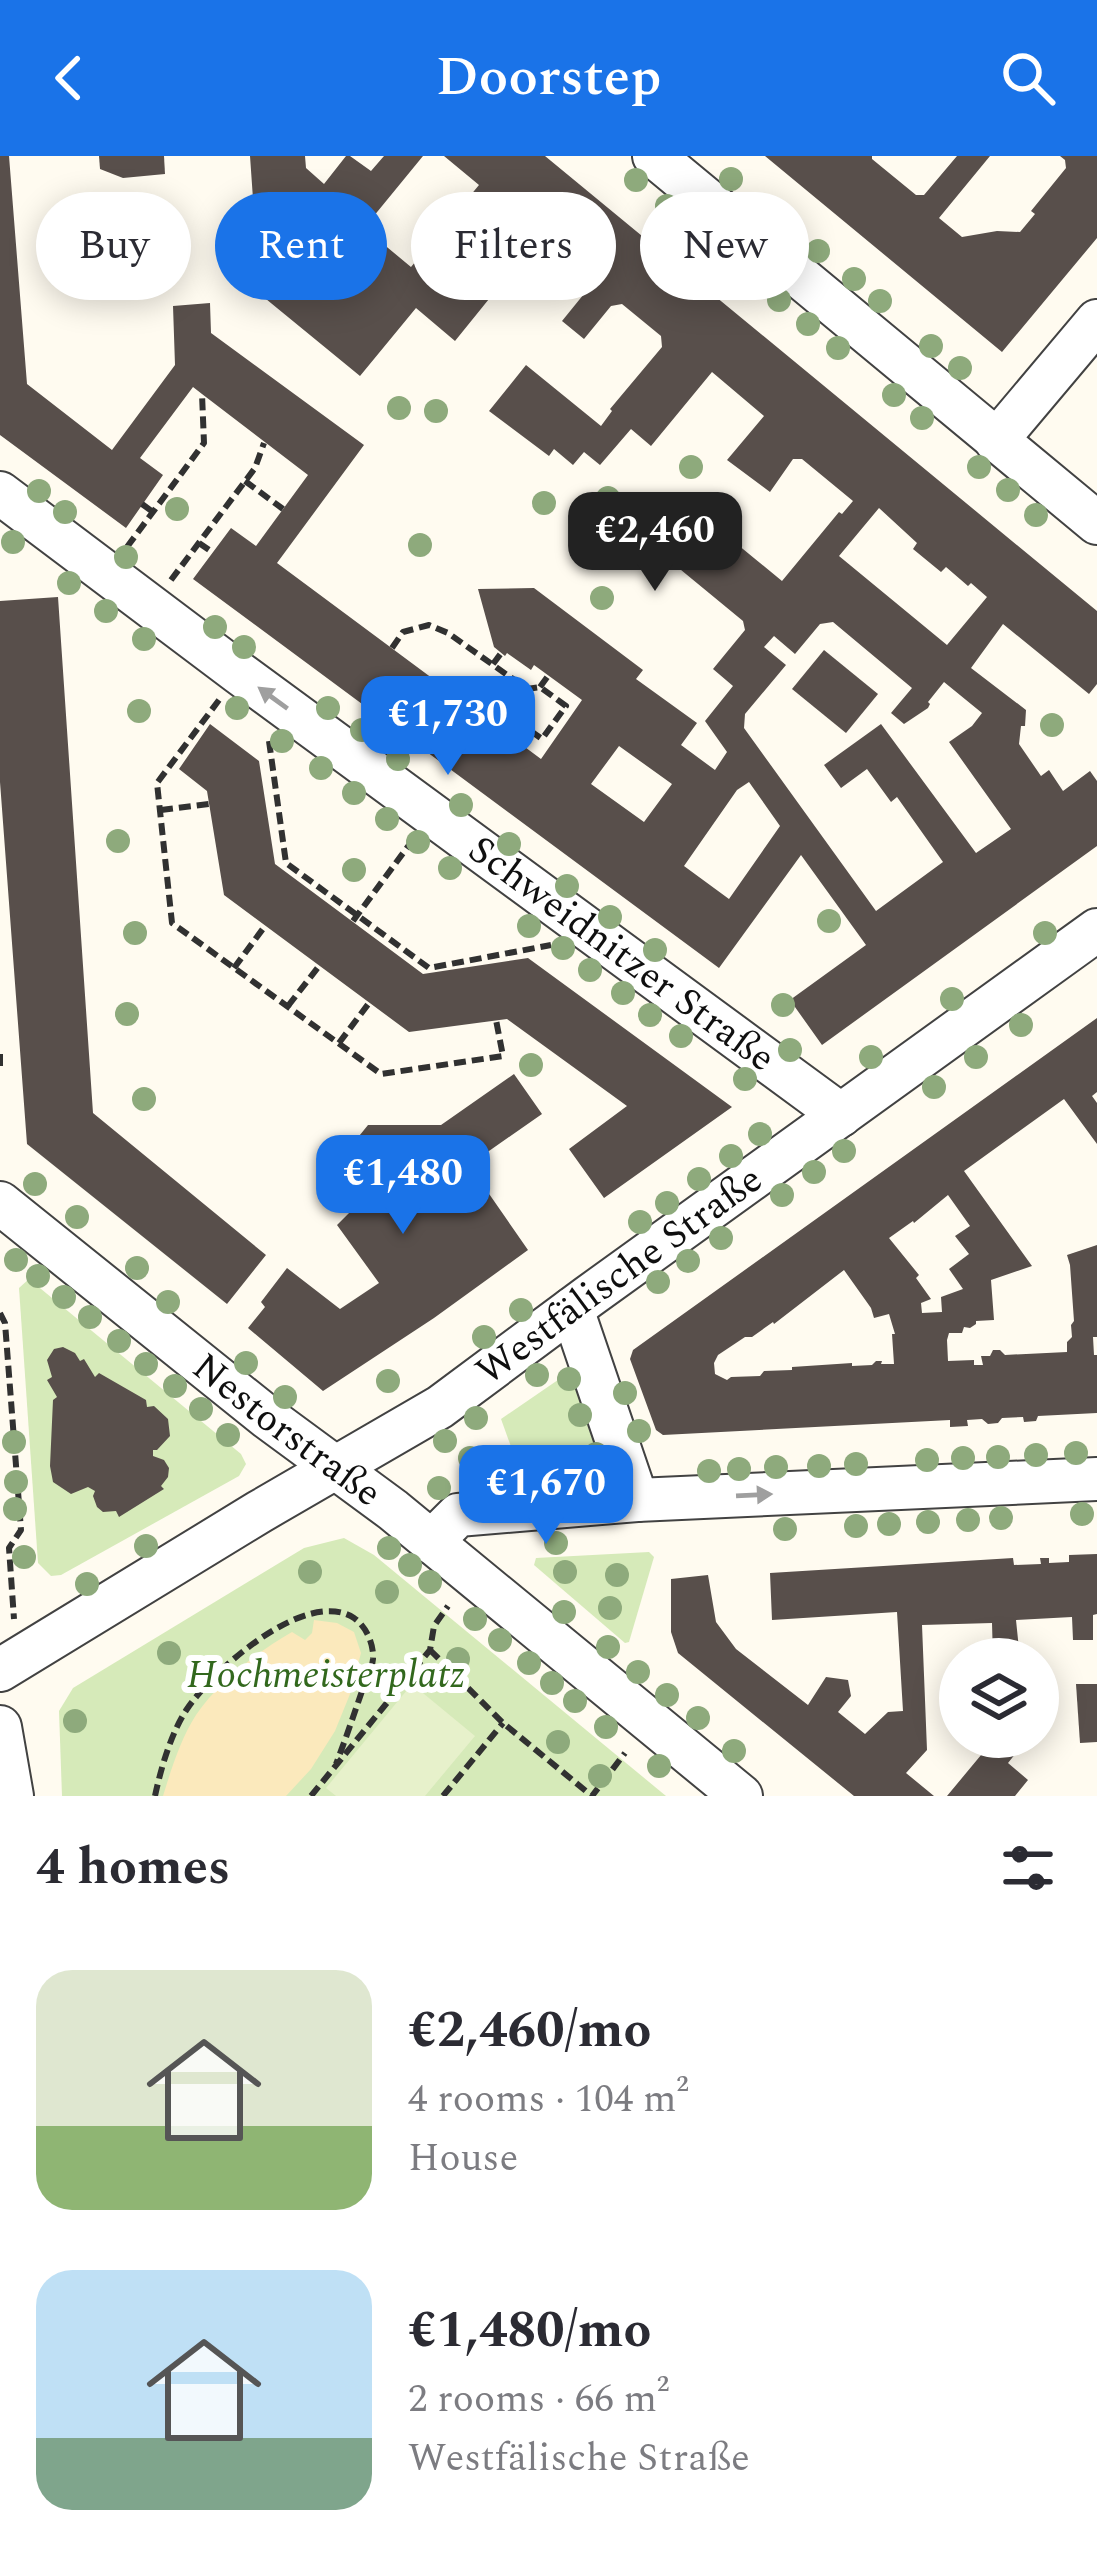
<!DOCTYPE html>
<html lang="en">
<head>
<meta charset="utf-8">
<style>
	:root { --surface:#fff; --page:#f2f2f3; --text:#2b2b33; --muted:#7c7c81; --accent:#1a73e8 }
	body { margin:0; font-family:Spectral,serif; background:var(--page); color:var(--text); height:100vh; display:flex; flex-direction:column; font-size:45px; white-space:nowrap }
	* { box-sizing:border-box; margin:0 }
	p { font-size:39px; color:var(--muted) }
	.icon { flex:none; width:66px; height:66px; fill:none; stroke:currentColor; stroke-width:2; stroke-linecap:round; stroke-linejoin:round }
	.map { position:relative; height:1640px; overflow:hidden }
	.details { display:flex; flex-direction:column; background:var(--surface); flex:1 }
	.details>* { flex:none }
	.guide { position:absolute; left:36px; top:36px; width:1026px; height:108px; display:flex; gap:24px }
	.fabs { position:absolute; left:939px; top:1482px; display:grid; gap:24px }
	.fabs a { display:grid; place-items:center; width:120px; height:120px; border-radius:50%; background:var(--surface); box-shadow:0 6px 30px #0003; font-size:60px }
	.price { position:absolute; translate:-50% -102px; padding:0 27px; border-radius:24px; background:var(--accent); color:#fff; font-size:39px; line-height:78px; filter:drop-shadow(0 3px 6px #0008) }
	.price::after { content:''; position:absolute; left:50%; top:72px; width:36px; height:27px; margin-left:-18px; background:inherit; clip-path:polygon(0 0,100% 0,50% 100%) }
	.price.selected { background:#222; color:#fff }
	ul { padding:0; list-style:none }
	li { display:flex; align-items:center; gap:36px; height:300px; padding:0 36px }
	li span { display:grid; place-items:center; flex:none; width:336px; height:240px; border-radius:36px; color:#555 }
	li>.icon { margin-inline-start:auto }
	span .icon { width:144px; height:144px; fill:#fffc; stroke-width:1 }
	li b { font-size:51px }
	h2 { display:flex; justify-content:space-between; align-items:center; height:144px; padding:0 36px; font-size:51px }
	.pill { padding:0 42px; border-radius:54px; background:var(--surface); box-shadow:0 6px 30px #0003; font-size:42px; line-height:108px }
	.pill.selected { background:var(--accent); color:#fff }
	header { display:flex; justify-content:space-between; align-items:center; height:156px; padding:0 36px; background:var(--accent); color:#fff; font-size:54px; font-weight:600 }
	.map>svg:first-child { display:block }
	.green { fill:#d6eab9 }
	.sand { fill:#fbe9bc }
	.pitch { fill:#e7f1cb }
	.building { fill:#584f4b; fill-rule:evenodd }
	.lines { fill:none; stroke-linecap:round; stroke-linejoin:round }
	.minor-casing { stroke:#424242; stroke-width:46 }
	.path { stroke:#313131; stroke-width:6; stroke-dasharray:12 6; stroke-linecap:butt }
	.minor { stroke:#fff; stroke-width:42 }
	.tree { fill:#8eaa7c }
	.oneway { fill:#9f9f9f }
	.labels { text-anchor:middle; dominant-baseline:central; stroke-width:12; stroke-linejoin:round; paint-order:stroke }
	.street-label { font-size:39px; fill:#0f0f0f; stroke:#fff }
	.park-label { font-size:39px; font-style:italic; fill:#32681d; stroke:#fff }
</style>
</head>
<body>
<header><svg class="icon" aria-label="back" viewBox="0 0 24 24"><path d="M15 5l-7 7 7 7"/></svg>Doorstep<svg class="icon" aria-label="search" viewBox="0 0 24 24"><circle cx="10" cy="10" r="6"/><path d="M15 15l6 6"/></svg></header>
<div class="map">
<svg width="1097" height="1640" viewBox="0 0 1097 1640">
	<rect width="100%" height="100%" fill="#fffbf0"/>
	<!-- green -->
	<g class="green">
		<path d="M29 1123 241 1298 246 1308 239 1320 61 1419 51 1420 38 1407 19 1132Z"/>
		<path d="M571 1215 604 1308 518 1310 501 1263Z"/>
		<path d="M344 1382 374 1399 666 1640H62L59 1555 73 1532 304 1392Z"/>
		<path d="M649 1396 654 1401 629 1486 625 1487 534 1409 536 1402Z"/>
	</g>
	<!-- sand -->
	<path class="sand" d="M314 1464 337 1467 354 1476 361 1497 350 1538 335 1575 311 1613 286 1640H163C171 1614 181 1582 196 1559 220 1524 256 1497 292 1476L305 1484 312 1477Z"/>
	<!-- pitch -->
	<path class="pitch" d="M412 1528 475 1580 425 1640H336L326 1632Z"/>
	<!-- building -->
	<g class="building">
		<path d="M0 0H9L27 228 112 294 175 209 173 150 210 147 211 177 364 289 277 407 541 603 582 544 534 509 531 514 507 497 505 500 494 491 478 433 534 432 643 514 636 523 697 567 681 589 715 614 727 596 705 565 733 530 713 513 745 474 743 465 675 409 710 366 782 425 839 356 842 358 853 345 802 303H793L770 336 727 304 764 260 712 216 651 290 631 273 600 309 584 296 573 309 554 293 549 300 489 255 526 209 601 270 612 255 610 253 662 191 661 180 622 148 611 150 584 183 562 165 601 117 542 69 527 88 531 91 455 185 416 152 360 220 266 143H260L250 0H305L306 12 324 28 346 0H350L371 15 384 0H423L364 72 411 111 479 29 444 0H545L1097 455V528L1089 538 1003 468 971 512 1026 554 1025 570H1021L1019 588 1041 620 1049 614 1063 635 1090 615 1097 625V690L822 889 790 844 866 789 801 699 719 812 193 423 231 372 256 390 308 319 202 238 193 231 140 302 163 319 126 372 0 279ZM879 352 917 387 913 393 941 416 946 411 968 430 971 427 987 441 947 489 839 400ZM833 466 912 532 891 557 904 568 928 552 930 548 928 546 944 526 982 557 972 570 949 586 1011 673 976 697 881 568 824 609 841 632 867 613 891 646 897 641 943 706 876 755 744 572 745 558 786 509 764 491 774 480 795 498 820 468ZM619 590 672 628 644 666 591 628ZM749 626 780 670 729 743 684 710 737 634Z"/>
		<path d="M99 0H164L165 18 123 22 100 13Z"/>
		<path d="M765 0H872V3L916 39H924L957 0H990L939 62 962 81 997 75 1020 76 1035 58 1031 55 1066 12 1065 4 1060 0H1097V82L1002 196Z"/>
		<path d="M58 441 93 957 266 1099 227 1148 27 988 0 626V445Z"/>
		<path d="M824 494 878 538 846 577 792 533Z"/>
		<path d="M210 568 259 605 275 708 423 818 528 802 732 951 604 1042 569 993 627 950 507 863 409 876 224 739 207 635 179 613Z"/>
		<path d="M1097 862V936L1092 940 1097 947V988L1064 943 964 1015 1032 1110 991 1124 994 1164 976 1165V1168L970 1172 964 1171 962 1177H949L947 1184 948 1205 974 1204V1209H983L981 1200H990L993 1194H1000L1005 1199 1067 1196V1186L1072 1181 1071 1169 1074 1165 1070 1109 1067 1099 1097 1089V1181H1093L1094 1199H1097V1257L1038 1260 1036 1265 1024 1266 1023 1261 1002 1262 998 1267 988 1268 982 1263 967 1264 968 1270 950 1271V1264L663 1279 656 1274 630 1203 633 1194ZM948 1039 970 1070 955 1080 969 1098 949 1113 963 1133 941 1141 942 1156 922 1157 921 1147 931 1143 916 1122 919 1119 889 1082 913 1065 914 1067ZM844 1114 871 1152 874 1162 889 1158 895 1178H892L894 1208H881L882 1205H876L872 1209 852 1210V1207L792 1211V1214L764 1215 760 1220 731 1221 727 1224 715 1218 714 1207 718 1199 745 1181H752L773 1166 774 1168Z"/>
		<path d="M514 918 542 958 469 1009 528 1094 434 1162 323 1235 248 1172 265 1151 261 1146 287 1112 340 1153 379 1127 337 1069 350 1056 318 1031 368 969H441Z"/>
		<path d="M63 1191 75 1197 80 1205 84 1203 95 1221 99 1217 146 1244 147 1251 154 1250 168 1263 170 1280 157 1294H153V1300L164 1304 169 1312 168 1321 161 1330 164 1333 119 1361 116 1355 103 1356 97 1351 93 1340 95 1335 88 1331 71 1338 53 1326 50 1310 53 1244 57 1241 47 1224 52 1221 47 1204 54 1193Z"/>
		<path d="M1097 1398V1458L1093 1459V1484H1073L1072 1461 1016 1464 1020 1503H993L992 1467 922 1469 927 1594 906 1617 934 1640H854L678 1497 671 1476V1423L708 1419 716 1466 736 1493 808 1549 826 1521 848 1524 851 1540 838 1556 865 1578 888 1556 903 1555 897 1456 772 1464 770 1417 1013 1402 1014 1409 1041 1408 1040 1402H1049V1407L1069 1406V1399Z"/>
		<path d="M1076 1528H1097V1586L1080 1587Z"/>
		<path d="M996 1581H1024V1587L1008 1607 1028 1624 1015 1640H947Z"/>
	</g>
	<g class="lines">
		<!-- minor casing -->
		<g class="minor-casing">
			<g id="minor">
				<path d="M654 0 1097 367"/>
				<path d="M996 285 1097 165"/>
				<path id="s1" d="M0 337 239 517 841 959"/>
				<path id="s2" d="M0 1047 268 1262 393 1354 741 1640"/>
				<path d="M572 1153 637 1344"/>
				<path d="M431 1386 458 1359 637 1344 1097 1323"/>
				<path id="s3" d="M0 1514 259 1356 440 1251 588 1141 1097 774"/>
				<path d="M0 1571 12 1640"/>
			</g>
		</g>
		<!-- path -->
		<g class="path">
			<path d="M245 325 283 353"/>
			<path d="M142 348 153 356"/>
			<path d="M199 387 212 396"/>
			<path d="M127 391 204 287 202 238"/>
			<path d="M171 424 255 312 264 287"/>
			<path d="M392 492 403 476 429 469 448 477 527 533 540 531 566 550 542 583 528 573 519 586"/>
			<path d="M493 508 502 496"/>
			<path d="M540 531 548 520"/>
			<path d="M219 544 157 627 172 767 381 918 503 900 496 864"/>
			<path d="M269 585 286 707 429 812 551 789"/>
			<path d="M161 654 209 648"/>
			<path d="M353 765 412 685"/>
			<path d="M234 812 265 770"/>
			<path d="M288 850 319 810"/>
			<path d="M339 887 369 847"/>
			<path d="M0 898V910"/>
			<path d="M0 1157 5 1167 21 1374 9 1392 14 1463"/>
			<path d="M430 1494 503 1567 592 1640 625 1597"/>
			<path d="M155 1640C161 1612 171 1577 187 1553 213 1514 306 1431 354 1462 366 1470 374 1488 373 1503 372 1514 365 1527 361 1538 353 1561 345 1585 336 1608"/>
			<path d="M311 1640 430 1494 434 1470 448 1450"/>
			<path d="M443 1640 503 1567"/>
		</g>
		<!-- minor -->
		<use href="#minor" class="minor"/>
	</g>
	<!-- trees -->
	<g class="tree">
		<circle cx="731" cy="23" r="12"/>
		<circle cx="636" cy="24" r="12"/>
		<circle cx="667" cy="50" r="12"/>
		<circle cx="790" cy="72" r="12"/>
		<circle cx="709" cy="85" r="12"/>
		<circle cx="818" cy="95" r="12"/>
		<circle cx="750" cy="120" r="12"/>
		<circle cx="854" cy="123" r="12"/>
		<circle cx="779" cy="144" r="12"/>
		<circle cx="880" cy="145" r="12"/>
		<circle cx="808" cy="168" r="12"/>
		<circle cx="931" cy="190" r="12"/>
		<circle cx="838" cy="192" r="12"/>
		<circle cx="960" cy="212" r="12"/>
		<circle cx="894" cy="239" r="12"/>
		<circle cx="399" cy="252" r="12"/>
		<circle cx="436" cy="255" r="12"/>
		<circle cx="922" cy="262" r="12"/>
		<circle cx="691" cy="311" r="12"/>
		<circle cx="979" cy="311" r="12"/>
		<circle cx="1008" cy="334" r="12"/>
		<circle cx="39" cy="335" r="12"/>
		<circle cx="608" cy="342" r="12"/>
		<circle cx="544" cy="347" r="12"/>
		<circle cx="177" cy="353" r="12"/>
		<circle cx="65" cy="356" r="12"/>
		<circle cx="1036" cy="359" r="12"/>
		<circle cx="13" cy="386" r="12"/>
		<circle cx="420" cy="389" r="12"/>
		<circle cx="126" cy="401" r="12"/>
		<circle cx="69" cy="427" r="12"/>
		<circle cx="602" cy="442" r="12"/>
		<circle cx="106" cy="455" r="12"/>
		<circle cx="215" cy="471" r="12"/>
		<circle cx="144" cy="483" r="12"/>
		<circle cx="244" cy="491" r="12"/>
		<circle cx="237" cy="552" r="12"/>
		<circle cx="328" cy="552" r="12"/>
		<circle cx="139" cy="555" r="12"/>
		<circle cx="1052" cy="569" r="12"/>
		<circle cx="362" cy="574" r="12"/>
		<circle cx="282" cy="585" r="12"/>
		<circle cx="398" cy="603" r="12"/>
		<circle cx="321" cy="612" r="12"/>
		<circle cx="354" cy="637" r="12"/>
		<circle cx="461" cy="649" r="12"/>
		<circle cx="387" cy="663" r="12"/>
		<circle cx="118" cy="685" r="12"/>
		<circle cx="418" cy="686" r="12"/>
		<circle cx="509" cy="688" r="12"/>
		<circle cx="450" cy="712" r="12"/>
		<circle cx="354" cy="714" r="12"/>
		<circle cx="567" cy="730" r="12"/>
		<circle cx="610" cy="761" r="12"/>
		<circle cx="829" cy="765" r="12"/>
		<circle cx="529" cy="770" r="12"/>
		<circle cx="135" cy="777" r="12"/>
		<circle cx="1045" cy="777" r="12"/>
		<circle cx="563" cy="792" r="12"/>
		<circle cx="655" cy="794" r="12"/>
		<circle cx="590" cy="814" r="12"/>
		<circle cx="623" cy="837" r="12"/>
		<circle cx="952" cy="843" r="12"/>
		<circle cx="783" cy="849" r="12"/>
		<circle cx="127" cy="858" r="12"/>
		<circle cx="650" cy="859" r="12"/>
		<circle cx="1021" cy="869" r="12"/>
		<circle cx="681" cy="880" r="12"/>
		<circle cx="790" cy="894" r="12"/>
		<circle cx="871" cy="901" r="12"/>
		<circle cx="976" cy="901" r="12"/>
		<circle cx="531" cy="909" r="12"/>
		<circle cx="745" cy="923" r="12"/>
		<circle cx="934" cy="931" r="12"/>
		<circle cx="144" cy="943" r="12"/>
		<circle cx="760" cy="978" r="12"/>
		<circle cx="844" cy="995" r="12"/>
		<circle cx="731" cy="1000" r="12"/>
		<circle cx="814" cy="1016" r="12"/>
		<circle cx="699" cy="1023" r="12"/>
		<circle cx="35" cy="1028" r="12"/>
		<circle cx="782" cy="1039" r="12"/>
		<circle cx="667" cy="1047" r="12"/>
		<circle cx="77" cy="1061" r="12"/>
		<circle cx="640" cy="1066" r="12"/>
		<circle cx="721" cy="1082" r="12"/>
		<circle cx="16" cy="1104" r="12"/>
		<circle cx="688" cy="1105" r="12"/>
		<circle cx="137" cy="1112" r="12"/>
		<circle cx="38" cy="1120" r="12"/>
		<circle cx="658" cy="1126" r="12"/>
		<circle cx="64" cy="1141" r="12"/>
		<circle cx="168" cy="1146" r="12"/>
		<circle cx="521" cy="1154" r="12"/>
		<circle cx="90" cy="1161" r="12"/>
		<circle cx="484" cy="1181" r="12"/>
		<circle cx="119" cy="1185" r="12"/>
		<circle cx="246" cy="1207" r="12"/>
		<circle cx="146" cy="1208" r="12"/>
		<circle cx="537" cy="1219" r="12"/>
		<circle cx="569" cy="1223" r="12"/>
		<circle cx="388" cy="1225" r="12"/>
		<circle cx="175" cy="1230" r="12"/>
		<circle cx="625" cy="1237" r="12"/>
		<circle cx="285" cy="1241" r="12"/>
		<circle cx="201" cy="1253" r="12"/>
		<circle cx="580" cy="1259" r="12"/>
		<circle cx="476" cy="1262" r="12"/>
		<circle cx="639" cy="1275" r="12"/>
		<circle cx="228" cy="1279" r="12"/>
		<circle cx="445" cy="1285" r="12"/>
		<circle cx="14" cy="1286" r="12"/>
		<circle cx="1076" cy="1297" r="12"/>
		<circle cx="596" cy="1298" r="12"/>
		<circle cx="1036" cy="1299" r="12"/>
		<circle cx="998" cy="1301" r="12"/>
		<circle cx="470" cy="1302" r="12"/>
		<circle cx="963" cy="1302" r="12"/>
		<circle cx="927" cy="1304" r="12"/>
		<circle cx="856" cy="1308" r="12"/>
		<circle cx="819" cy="1310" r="12"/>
		<circle cx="776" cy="1311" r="12"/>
		<circle cx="739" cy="1313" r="12"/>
		<circle cx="709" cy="1315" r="12"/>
		<circle cx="589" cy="1325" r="12"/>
		<circle cx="16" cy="1326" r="12"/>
		<circle cx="548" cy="1327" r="12"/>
		<circle cx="514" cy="1328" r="12"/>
		<circle cx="475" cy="1330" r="12"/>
		<circle cx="439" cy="1332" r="12"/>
		<circle cx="15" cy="1353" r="12"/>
		<circle cx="1082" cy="1358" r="12"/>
		<circle cx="1001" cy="1362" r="12"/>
		<circle cx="968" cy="1364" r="12"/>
		<circle cx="928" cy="1366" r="12"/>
		<circle cx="889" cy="1368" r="12"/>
		<circle cx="856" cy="1370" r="12"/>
		<circle cx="785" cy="1373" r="12"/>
		<circle cx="556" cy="1387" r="12"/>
		<circle cx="146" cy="1390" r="12"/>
		<circle cx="389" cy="1392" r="12"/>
		<circle cx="24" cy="1401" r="12"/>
		<circle cx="410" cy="1409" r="12"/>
		<circle cx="310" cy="1416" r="12"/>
		<circle cx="565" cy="1416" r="12"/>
		<circle cx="617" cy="1419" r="12"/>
		<circle cx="430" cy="1426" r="12"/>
		<circle cx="87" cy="1428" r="12"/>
		<circle cx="387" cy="1436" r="12"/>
		<circle cx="610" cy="1452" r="12"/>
		<circle cx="564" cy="1456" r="12"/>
		<circle cx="475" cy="1463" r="12"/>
		<circle cx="500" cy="1484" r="12"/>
		<circle cx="608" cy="1491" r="12"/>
		<circle cx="169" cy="1497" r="12"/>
		<circle cx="458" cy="1503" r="12"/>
		<circle cx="529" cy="1507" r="12"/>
		<circle cx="638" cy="1516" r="12"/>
		<circle cx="552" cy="1527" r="12"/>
		<circle cx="667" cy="1539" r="12"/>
		<circle cx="575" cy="1545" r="12"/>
		<circle cx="698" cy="1562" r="12"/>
		<circle cx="75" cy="1565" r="12"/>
		<circle cx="606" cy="1571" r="12"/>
		<circle cx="558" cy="1586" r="12"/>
		<circle cx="734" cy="1595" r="12"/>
		<circle cx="659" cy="1610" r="12"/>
		<circle cx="600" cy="1620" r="12"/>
	</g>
	<!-- one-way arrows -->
	<defs><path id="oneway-solid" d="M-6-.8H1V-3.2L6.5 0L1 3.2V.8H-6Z" transform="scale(3)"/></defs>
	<g class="oneway">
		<use href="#oneway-solid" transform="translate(273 542) rotate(-144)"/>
		<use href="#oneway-solid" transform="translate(754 1339) rotate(-3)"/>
	</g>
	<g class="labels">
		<!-- street labels -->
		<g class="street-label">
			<text stroke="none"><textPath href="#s1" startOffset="774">Schweidnitzer Straße</textPath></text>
			<text stroke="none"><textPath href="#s3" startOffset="735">Westfälische Straße</textPath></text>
			<text stroke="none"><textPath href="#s2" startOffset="366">Nestorstraße</textPath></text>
		</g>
		<!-- park labels -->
		<g class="park-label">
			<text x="326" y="1519">Hochmeisterplatz</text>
		</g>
	</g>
</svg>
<div class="fabs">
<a><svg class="icon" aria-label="layers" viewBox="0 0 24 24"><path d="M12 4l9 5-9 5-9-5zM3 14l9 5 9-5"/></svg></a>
</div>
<b class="price selected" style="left:655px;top:438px">€2,460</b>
<b class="price" style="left:448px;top:622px">€1,730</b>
<b class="price" style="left:403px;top:1081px">€1,480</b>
<b class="price" style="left:546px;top:1391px">€1,670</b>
<div class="guide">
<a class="pill">Buy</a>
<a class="pill selected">Rent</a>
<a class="pill">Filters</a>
<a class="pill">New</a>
</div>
</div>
<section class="details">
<h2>4 homes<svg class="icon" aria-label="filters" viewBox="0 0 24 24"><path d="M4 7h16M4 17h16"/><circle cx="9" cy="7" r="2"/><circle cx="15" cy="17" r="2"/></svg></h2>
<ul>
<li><span style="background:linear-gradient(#dfe7d0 65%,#8fb573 0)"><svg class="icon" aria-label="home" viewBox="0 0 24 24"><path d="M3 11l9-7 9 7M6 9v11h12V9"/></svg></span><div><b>€2,460/mo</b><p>4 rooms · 104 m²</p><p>House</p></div></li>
<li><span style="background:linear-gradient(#bfe0f5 70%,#7fa58c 0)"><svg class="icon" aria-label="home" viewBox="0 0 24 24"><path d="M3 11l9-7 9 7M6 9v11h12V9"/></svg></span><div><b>€1,480/mo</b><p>2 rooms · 66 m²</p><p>Westfälische Straße</p></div></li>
</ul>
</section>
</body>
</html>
